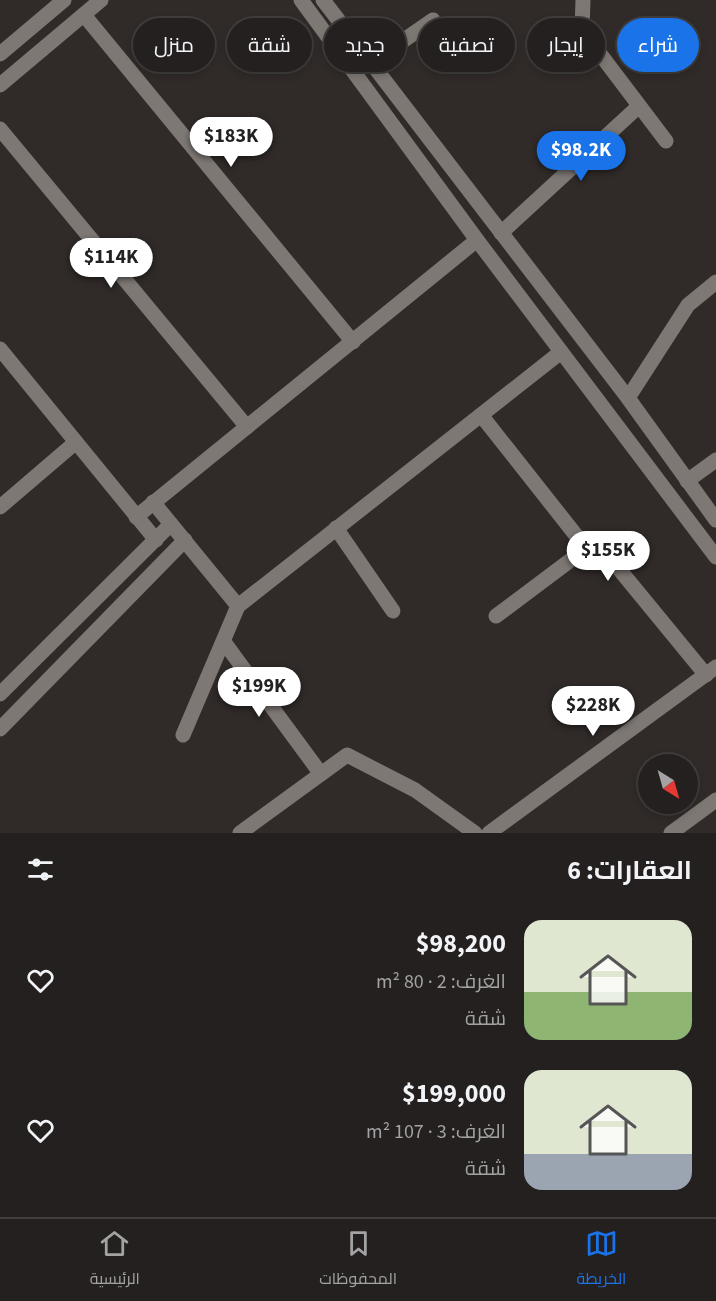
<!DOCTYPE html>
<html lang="ar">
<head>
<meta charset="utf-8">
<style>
	:root { --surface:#24201f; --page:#302d2c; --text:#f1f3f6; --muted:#a3a3a4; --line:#413e3d; --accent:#1a73e8 }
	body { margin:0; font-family:"Source Sans 3",Cairo,sans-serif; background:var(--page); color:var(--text); direction:rtl; height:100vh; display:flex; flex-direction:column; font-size:22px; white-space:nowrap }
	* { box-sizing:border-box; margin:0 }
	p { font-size:20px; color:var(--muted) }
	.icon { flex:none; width:33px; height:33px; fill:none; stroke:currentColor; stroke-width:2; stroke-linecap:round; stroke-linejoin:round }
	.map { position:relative; height:833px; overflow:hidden; direction:ltr }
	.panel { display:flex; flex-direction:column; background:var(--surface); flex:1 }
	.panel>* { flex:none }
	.top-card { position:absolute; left:18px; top:18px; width:681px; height:54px; direction:rtl; display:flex; gap:12px }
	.needle { width:39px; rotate:143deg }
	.controls { position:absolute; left:638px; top:754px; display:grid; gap:12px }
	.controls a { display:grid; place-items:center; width:60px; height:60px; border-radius:50%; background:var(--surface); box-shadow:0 3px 9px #0003,0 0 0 2px var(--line); font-size:30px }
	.price { position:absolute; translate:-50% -51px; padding:0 14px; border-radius:21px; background:#fff; color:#222; font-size:20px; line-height:39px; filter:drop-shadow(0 2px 3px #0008) }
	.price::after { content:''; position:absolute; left:50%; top:36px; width:18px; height:14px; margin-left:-9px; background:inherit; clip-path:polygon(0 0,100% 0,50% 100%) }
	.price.current { background:var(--accent); color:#fff }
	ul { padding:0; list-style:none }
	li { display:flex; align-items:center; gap:18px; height:150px; padding:0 24px }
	li span { display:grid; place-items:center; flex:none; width:168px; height:120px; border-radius:18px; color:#555 }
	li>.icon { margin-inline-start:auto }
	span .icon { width:72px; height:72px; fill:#fffc; stroke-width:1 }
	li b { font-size:26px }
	h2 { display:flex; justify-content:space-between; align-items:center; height:72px; padding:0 24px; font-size:26px }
	.pill { padding:0 21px; border-radius:27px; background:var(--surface); box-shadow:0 3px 9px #0003,0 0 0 2px var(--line); font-size:21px; line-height:54px }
	.pill.current { background:var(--accent); color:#fff }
	.tabs { display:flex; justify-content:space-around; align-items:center; height:84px; border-top:2px solid var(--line); background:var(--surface); font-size:16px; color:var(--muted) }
	.tabs a { display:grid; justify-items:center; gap:3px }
	.tabs .current { color:var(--accent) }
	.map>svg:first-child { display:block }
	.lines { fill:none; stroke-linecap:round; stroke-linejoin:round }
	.minor { stroke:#7d7874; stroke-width:15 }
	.tertiary { stroke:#7d7874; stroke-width:15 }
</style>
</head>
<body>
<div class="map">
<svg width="716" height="833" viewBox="0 0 716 833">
	<rect width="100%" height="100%" fill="#302b29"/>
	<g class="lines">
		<!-- minor -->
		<g class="minor">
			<path d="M583 0 582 30 666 141"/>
			<path d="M84 15 353 342"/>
			<path d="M371 63 433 20"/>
			<path d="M0 129 247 427"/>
			<path d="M501 233 639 106"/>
			<path d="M0 349 156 540"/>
			<path d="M628 398 688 305 716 282"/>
			<path d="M481 415 586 548"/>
			<path d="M687 481 716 460"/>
			<path d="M153 502 238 606"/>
			<path d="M0 507 76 442"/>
			<path d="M136 517 477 240"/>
			<path d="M336 528 393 611"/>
			<path d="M496 616 596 541 706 675"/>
			<path d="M224 642 321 774"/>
			<path d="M0 694 171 524"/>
			<path d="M0 729 185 540"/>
			<path d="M183 735 238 606 561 352"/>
			<path d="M240 833 347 755 415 790 475 833"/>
			<path d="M489 833 716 667"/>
			<path d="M671 833 716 800"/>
		</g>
		<!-- tertiary -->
		<g class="tertiary">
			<path d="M301 0 477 240 716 557"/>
			<path d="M323 0 628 398 716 520"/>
			<path d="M0 54 64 0"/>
			<path d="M0 85 101 0"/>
		</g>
	</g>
</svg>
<div class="controls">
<a><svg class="needle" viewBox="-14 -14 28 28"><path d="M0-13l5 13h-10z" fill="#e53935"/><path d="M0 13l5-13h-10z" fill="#a3a3a4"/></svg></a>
</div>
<b class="price" style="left:231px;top:168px">$183K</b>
<b class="price current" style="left:581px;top:182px">$98.2K</b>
<b class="price" style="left:111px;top:289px">$114K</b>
<b class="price" style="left:608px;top:582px">$155K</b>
<b class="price" style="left:259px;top:718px">$199K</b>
<b class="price" style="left:593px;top:737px">$228K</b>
<div class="top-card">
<a class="pill current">شراء</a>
<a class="pill">إيجار</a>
<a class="pill">تصفية</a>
<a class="pill">جديد</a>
<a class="pill">شقة</a>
<a class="pill">منزل</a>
</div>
</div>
<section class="panel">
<h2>العقارات: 6<svg class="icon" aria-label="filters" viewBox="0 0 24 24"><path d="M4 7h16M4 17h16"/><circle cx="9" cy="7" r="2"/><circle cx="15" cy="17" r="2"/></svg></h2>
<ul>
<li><span style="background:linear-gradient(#dfe7d0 60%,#8fb573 0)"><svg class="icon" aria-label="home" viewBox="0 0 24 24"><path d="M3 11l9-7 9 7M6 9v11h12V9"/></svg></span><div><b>$98,200</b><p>الغرف: 2 · 80 m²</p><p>شقة</p></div><svg class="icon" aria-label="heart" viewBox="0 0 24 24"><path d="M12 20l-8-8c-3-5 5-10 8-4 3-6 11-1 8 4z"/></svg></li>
<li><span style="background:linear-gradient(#dfe7d0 70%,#9aa5b1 0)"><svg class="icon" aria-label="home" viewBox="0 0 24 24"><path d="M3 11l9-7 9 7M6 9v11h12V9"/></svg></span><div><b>$199,000</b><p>الغرف: 3 · 107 m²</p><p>شقة</p></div><svg class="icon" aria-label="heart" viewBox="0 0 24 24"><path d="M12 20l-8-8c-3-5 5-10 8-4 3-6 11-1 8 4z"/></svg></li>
</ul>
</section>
<nav class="tabs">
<a class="current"><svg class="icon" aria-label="map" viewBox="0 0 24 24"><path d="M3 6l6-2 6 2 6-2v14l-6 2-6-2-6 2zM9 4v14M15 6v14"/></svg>الخريطة</a>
<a><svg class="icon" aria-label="saved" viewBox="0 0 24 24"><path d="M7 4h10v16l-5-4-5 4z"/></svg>المحفوظات</a>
<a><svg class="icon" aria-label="home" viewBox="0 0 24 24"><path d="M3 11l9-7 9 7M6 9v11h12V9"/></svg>الرئيسية</a>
</nav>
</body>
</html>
